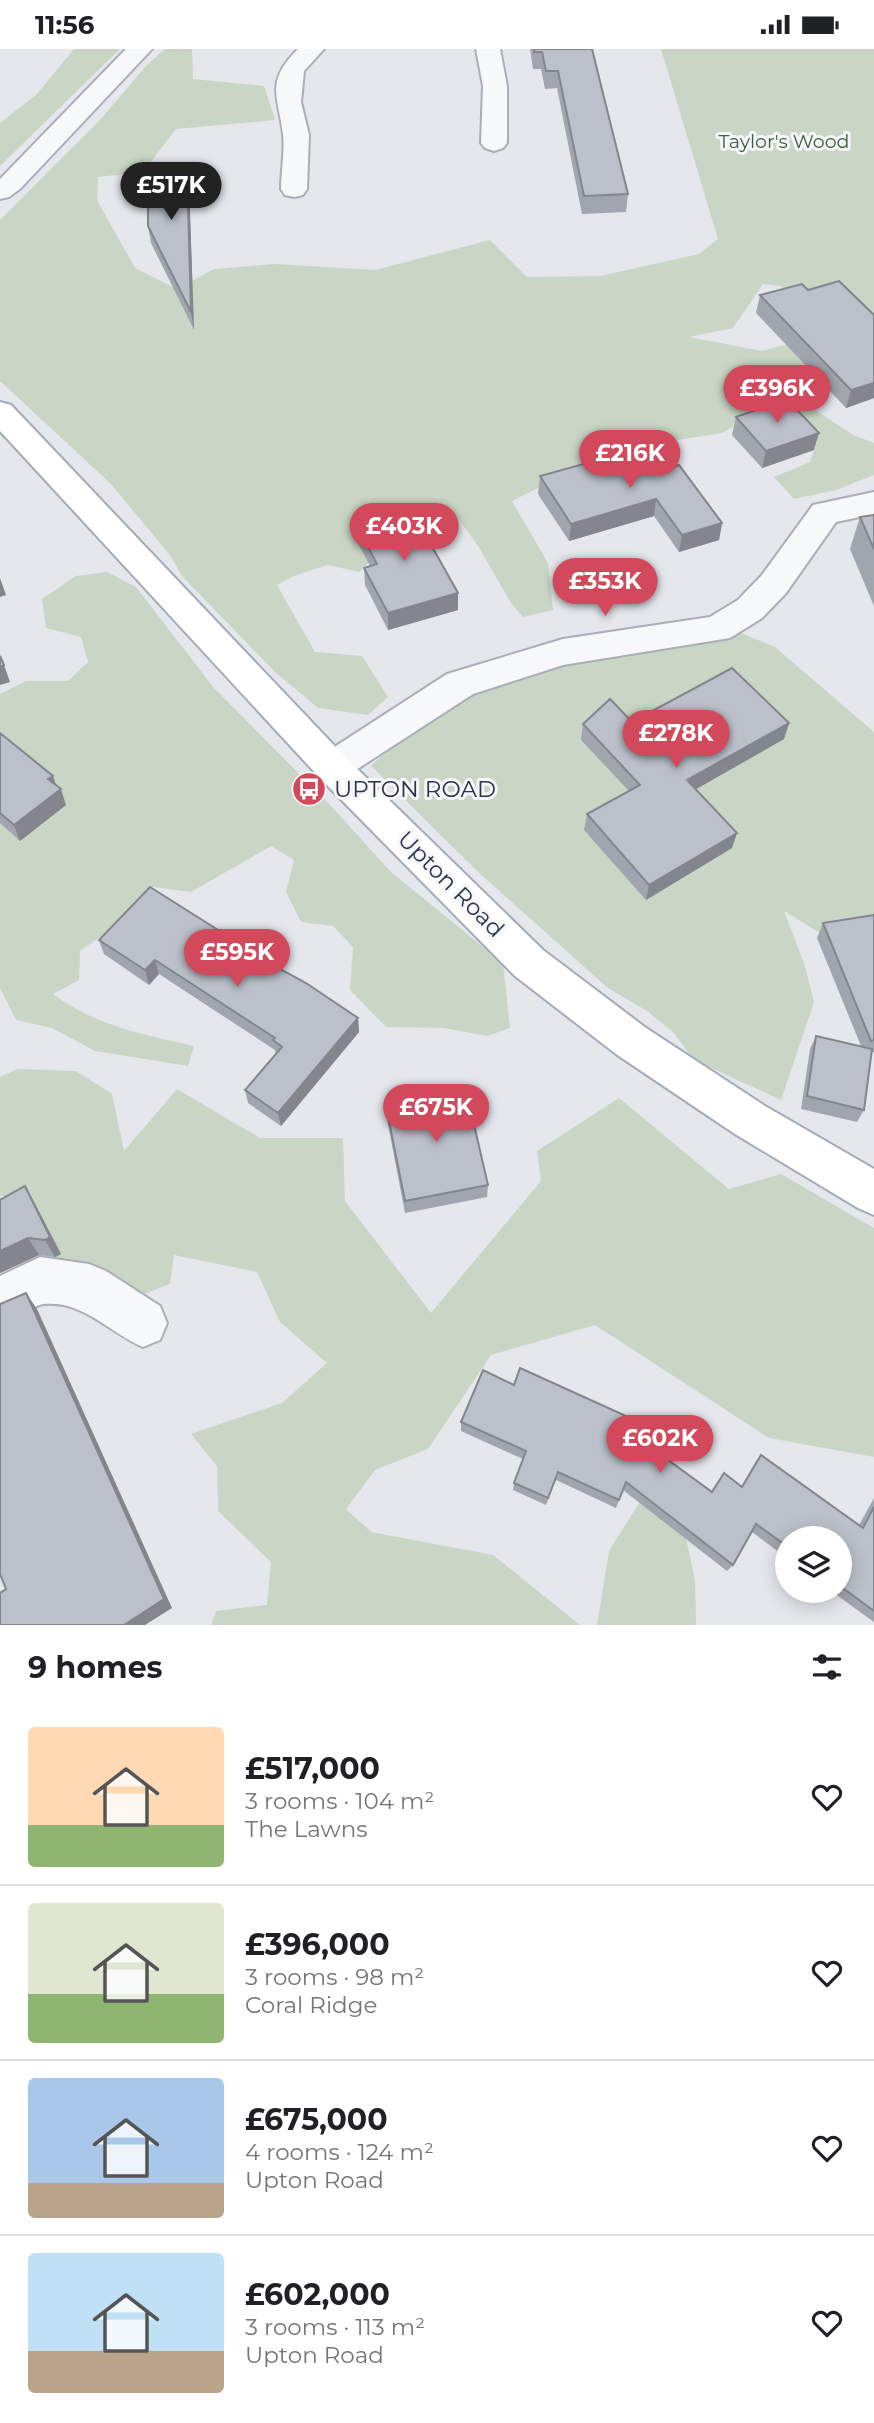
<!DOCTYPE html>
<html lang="en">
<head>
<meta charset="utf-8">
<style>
	:root { --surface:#fff; --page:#f2f2f2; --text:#202124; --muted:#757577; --line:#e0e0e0; --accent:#d1495b }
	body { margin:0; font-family:Montserrat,sans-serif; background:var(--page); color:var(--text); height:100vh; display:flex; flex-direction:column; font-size:26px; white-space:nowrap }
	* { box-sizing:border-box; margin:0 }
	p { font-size:23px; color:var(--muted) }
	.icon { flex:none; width:38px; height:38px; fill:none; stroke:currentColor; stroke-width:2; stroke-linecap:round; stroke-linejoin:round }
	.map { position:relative; height:1576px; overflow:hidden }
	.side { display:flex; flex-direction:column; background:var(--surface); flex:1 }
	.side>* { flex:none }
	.controls { position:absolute; left:775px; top:1477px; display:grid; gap:14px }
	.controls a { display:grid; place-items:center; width:77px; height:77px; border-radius:50%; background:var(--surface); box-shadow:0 4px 18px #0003; font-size:35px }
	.price { position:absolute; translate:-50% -60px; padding:0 16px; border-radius:24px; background:var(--accent); color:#fff; font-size:23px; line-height:46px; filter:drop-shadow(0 2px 4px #0008) }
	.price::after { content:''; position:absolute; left:50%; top:42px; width:21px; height:16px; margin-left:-10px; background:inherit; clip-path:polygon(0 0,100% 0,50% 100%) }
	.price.active { background:#222; color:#fff }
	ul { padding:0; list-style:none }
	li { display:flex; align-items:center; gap:21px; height:175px; padding:0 28px }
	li+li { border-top:2px solid var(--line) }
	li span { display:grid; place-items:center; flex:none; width:196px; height:140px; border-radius:7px; color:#555 }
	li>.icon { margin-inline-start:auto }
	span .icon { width:84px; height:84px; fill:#fffc; stroke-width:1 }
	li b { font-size:30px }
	h2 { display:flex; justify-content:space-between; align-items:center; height:84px; padding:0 28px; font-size:30px }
	.status { display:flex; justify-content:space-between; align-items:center; height:49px; padding:0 35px; background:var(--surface); direction:ltr }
	.status svg { height:19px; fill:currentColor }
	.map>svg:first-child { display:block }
	.green { fill:#c9d6c5 }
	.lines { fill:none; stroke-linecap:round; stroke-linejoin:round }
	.minor-casing { stroke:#a9aeb7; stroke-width:4 }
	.major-casing { stroke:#a3abb8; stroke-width:4 }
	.minor { fill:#f7f8fa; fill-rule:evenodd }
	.major { fill:#fff; fill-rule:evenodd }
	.wall { fill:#a1a5ae }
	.shaded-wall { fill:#83868d }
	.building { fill:#bbc0ca; stroke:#83868d; stroke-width:2 }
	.labels { text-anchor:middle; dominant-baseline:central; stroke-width:6; stroke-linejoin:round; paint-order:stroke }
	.far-park-label { font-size:19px; fill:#3f6138; stroke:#f4f6f9 }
	.poi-label { font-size:23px; fill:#2b3445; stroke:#f4f6f9; text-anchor:start }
	.street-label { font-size:23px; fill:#2b3445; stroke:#f4f6f9 }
</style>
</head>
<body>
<div class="status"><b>11:56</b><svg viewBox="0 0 49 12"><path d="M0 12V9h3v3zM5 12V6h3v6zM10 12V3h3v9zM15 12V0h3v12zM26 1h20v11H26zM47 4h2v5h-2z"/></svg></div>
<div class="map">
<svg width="874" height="1576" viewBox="0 0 874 1576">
	<rect width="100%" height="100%" fill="#e4e7ec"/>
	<!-- green -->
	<g class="green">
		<path d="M74 0H120L0 117V74L36 46Z"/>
		<path d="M165 0H192L193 30 264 37 275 71 176 80 143 123 98 128 97 151 135 219 177 240 214 220 275 215 375 221 490 191 527 228 600 227 699 205 718 190 661 0H874V286L780 237 763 235 733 279 689 288 762 302 799 292 838 332 820 340 776 342 741 373 722 384 677 391 652 388 607 420 554 431 512 452 548 514 553 561 523 568 511 554 478 497 451 459 394 455 375 466 388 496 359 523 328 516 294 527 277 536 315 603 362 607 388 648 368 666 318 659 275 623 182 527 170 506 111 435 0 332V171L100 71 145 18Z"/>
		<path d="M806 355 853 386 874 394V426L836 441 794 450 774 428 810 413 817 393 788 370Z"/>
		<path d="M107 523 136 538 214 639 331 757 391 823 503 914 510 979 487 987 444 979 386 978 350 941 353 898 333 877 301 873 286 843 294 811 271 797 191 843 153 838 131 866 80 902 79 931 53 945C93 976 145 986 194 997L188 1017 95 1002 52 979 16 971 0 939V645L26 632H68L88 613 81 588 46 579 42 550 76 527Z"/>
		<path d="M739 583 775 598 874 683V894L834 893 784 862 805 917 814 953 781 1051 694 1011 674 984 647 962 608 939 477 822 371 717 403 687 451 649 579 607Z"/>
		<path d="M17 1020 76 1022 112 1045 124 1102 177 1040 260 1089H343L345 1152 431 1264 541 1132 537 1102 619 1049 729 1140 781 1125 874 1179V1408L769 1389 595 1276 491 1306 428 1400 375 1421 346 1460 371 1483 493 1506 580 1576H211L216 1562 267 1556 271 1513 218 1462 217 1417 191 1385 282 1354 327 1314 280 1273 257 1223 174 1206 170 1235 141 1246 38 1202 7 1147H0V1028Z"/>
		<path d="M674 1433 695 1531 696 1576H597L609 1502 651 1435Z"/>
	</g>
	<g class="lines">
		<!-- minor casing -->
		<g class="minor-casing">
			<g id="minor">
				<path d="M126 0H152L20 140 9 148 0 150V130Z"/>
				<path d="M298 0H324L304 22 301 53 309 86 307 140 303 146 294 148 285 146 281 140C281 122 285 103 283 85 278 45 265 33 298 0Z"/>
				<path d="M476 0H500L507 37V94L503 99 494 102 485 99 481 94 483 37Z"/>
				<path d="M874 443V465L836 473 786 544 762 569 730 589 563 616 473 645 345 728 332 733 319 728 313 718 319 708 447 625 563 590 710 568 738 551 762 526 813 456Z"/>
				<path d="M40 1208 89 1215 106 1222 160 1257 167 1274 160 1291 143 1298C110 1284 83 1251 44 1255 34 1256 11 1271 0 1275V1227Z"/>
			</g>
		</g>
		<!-- major casing -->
		<g class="major-casing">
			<path id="major" d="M0 353 11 356 345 708 543 901 646 979 765 1057 874 1120V1166L858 1159 735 1085 616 1005 515 927 319 728 0 382Z"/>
		</g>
		<!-- minor -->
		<use href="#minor" class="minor"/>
		<!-- major -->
		<use href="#major" class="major"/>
	</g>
	<!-- wall -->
	<g class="wall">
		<path d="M530 0H592L628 145 626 163 582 165 557 39 545 40 541 20H533Z"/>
		<path d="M187 117 189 134 194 281 151 194 148 177Z"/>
		<path d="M808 241 874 266V349L846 359 756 264 760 246Z"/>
		<path d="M736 368 814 401 762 419 732 386Z"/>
		<path d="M666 420 722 474 719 491 679 503 654 467 569 492 538 445 540 427Z"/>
		<path d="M874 466V557L850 500 860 468Z"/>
		<path d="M357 477 458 561 388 581 365 536 364 519 370 517 358 494Z"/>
		<path d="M632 673 789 674 784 690 696 740 732 799 646 851 584 781 587 765 629 742 581 691 583 675Z"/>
		<path d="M0 684 56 736 66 756 20 792 0 774Z"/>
		<path d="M874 866V1003L871 1004 864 1061 857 1073 801 1060 810 1000 816 987 861 997 817 889 823 874Z"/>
		<path d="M99 891 358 969 359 983 281 1077 248 1054 245 1041 276 1005 275 1001 159 925 149 936 104 905Z"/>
		<path d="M385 1052 488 1136 487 1148 405 1164 386 1065Z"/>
		<path d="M0 1151 35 1155 61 1205 55 1208 39 1206 0 1224Z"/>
		<path d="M461 1373 641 1391 711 1443 724 1424 741 1438 755 1414 761 1406 859 1476 874 1449V1573L831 1542H840V1489H788V1510L752 1483 733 1516 727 1522 623 1441 616 1459 556 1431 546 1456 513 1441 514 1434 523 1410 461 1382Z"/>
	</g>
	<!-- shaded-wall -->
	<g class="shaded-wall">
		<path d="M187 117 189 134 194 281 191 263Z"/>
		<path d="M874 334V349L846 359 851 341Z"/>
		<path d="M819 384 814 401 762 419 766 402Z"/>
		<path d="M656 450 654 467 569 492 571 475Z"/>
		<path d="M722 474 719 491 679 503 682 486Z"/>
		<path d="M0 529 6 546 0 548Z"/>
		<path d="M458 544V561L388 581V564Z"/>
		<path d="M4 616 10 633 0 636V618Z"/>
		<path d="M789 674 784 690 684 747 687 731Z"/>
		<path d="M53 727 58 742 61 740 66 756 20 792 14 776 48 730Z"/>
		<path d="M737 784 732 799 646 851 649 836Z"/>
		<path d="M155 911 159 925 149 936 145 921Z"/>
		<path d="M358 969 359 983 281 1077 278 1064Z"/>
		<path d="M25 1137 35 1155 61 1205 55 1208 45 1191Z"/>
		<path d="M28 1189 39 1206 0 1224V1202Z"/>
		<path d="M26 1244 37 1260 172 1559 145 1576H124Z"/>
	</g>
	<!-- building -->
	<g class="building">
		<path d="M534 0H592L628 145 584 147 558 22H546L542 3H534Z"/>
		<path d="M187 117 191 263 148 177V120Z"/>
		<path d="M839 232 874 266V334L851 341 760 246 802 235 808 241Z"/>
		<path d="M787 350 819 384 766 402 736 368Z"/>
		<path d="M649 397 666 420 679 416 722 474 682 486 656 450 571 475 540 427Z"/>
		<path d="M412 462 458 544 388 564 364 519 377 515 357 477Z"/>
		<path d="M874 466V500L860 468Z"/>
		<path d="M0 607 4 616 0 618Z"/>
		<path d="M732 619 789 674 687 731 737 784 649 836 587 765 640 736 583 675 610 650 632 673Z"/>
		<path d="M0 684 53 727 48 730 61 740 14 776 0 764Z"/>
		<path d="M150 838 280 920 306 934 358 969 278 1064 245 1041 282 998 273 991 275 989 155 911 145 921 99 891Z"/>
		<path d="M874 866V991L871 992 823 874Z"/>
		<path d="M816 987 872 1000 864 1061 807 1047Z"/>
		<path d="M465 1037 488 1136 405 1152 385 1052Z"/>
		<path d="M25 1137 50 1188 45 1191 28 1189 0 1202V1151Z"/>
		<path d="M26 1244 164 1550 124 1576H0V1544L6 1540 0 1525V1255Z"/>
		<path d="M520 1319 646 1376 641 1391 712 1443 724 1424 742 1438 761 1406 863 1479 874 1458V1562L840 1537V1489H788V1498L756 1475 733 1516 626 1433 619 1451 558 1423 548 1449 514 1434 526 1402 461 1373 483 1321 514 1336Z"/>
	</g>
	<!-- icons -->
	<defs>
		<g id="bus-disc" transform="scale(1.75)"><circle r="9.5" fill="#d1495b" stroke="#f4f6f9"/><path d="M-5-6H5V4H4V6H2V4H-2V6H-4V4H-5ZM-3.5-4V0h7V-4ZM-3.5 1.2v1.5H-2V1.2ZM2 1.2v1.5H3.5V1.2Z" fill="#fff"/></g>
	</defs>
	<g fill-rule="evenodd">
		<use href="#bus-disc" x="309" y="740"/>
	</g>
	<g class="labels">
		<!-- far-park labels -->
		<g class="far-park-label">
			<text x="784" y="92">Taylor's Wood</text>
		</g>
		<!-- poi labels -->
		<g class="poi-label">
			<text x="334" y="740">UPTON ROAD</text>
		</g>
		<!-- street labels -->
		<g class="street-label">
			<text transform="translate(451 835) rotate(45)">Upton Road</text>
		</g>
	</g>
</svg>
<div class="controls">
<a><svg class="icon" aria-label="layers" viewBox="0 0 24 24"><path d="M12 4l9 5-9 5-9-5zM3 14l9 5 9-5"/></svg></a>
</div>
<b class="price active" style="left:171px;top:173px">£517K</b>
<b class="price" style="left:777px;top:376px">£396K</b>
<b class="price" style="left:630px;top:441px">£216K</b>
<b class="price" style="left:404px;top:514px">£403K</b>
<b class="price" style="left:605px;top:569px">£353K</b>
<b class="price" style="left:676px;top:721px">£278K</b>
<b class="price" style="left:237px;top:940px">£595K</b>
<b class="price" style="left:436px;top:1095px">£675K</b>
<b class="price" style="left:660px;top:1426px">£602K</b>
</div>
<section class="side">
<h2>9 homes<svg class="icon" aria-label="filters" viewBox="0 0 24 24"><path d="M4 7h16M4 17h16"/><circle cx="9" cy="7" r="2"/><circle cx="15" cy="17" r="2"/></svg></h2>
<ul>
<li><span style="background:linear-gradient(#ffd9b3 70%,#8fb573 0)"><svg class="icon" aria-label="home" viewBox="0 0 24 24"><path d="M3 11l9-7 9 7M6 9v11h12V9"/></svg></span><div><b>£517,000</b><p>3 rooms · 104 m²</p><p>The Lawns</p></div><svg class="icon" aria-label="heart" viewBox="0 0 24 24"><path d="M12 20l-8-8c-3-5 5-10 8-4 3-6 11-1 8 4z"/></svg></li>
<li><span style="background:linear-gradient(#dfe7d0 65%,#8fb573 0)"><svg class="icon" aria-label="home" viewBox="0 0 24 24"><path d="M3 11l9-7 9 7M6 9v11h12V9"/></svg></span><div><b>£396,000</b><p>3 rooms · 98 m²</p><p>Coral Ridge</p></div><svg class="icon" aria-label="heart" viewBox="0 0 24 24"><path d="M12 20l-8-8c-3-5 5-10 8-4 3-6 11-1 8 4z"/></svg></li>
<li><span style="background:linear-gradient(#a9c7e8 75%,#b9a48a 0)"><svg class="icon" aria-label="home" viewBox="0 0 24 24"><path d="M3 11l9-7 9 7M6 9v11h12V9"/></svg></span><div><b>£675,000</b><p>4 rooms · 124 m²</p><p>Upton Road</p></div><svg class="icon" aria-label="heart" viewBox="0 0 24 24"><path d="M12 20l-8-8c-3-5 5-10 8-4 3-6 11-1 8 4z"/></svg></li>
<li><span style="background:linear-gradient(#bfe0f5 70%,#b9a48a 0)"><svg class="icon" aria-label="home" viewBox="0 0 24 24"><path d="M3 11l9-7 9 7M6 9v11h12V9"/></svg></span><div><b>£602,000</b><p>3 rooms · 113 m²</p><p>Upton Road</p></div><svg class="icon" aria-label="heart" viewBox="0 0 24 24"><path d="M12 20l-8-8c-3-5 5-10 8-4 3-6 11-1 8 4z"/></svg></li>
</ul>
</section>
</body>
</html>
